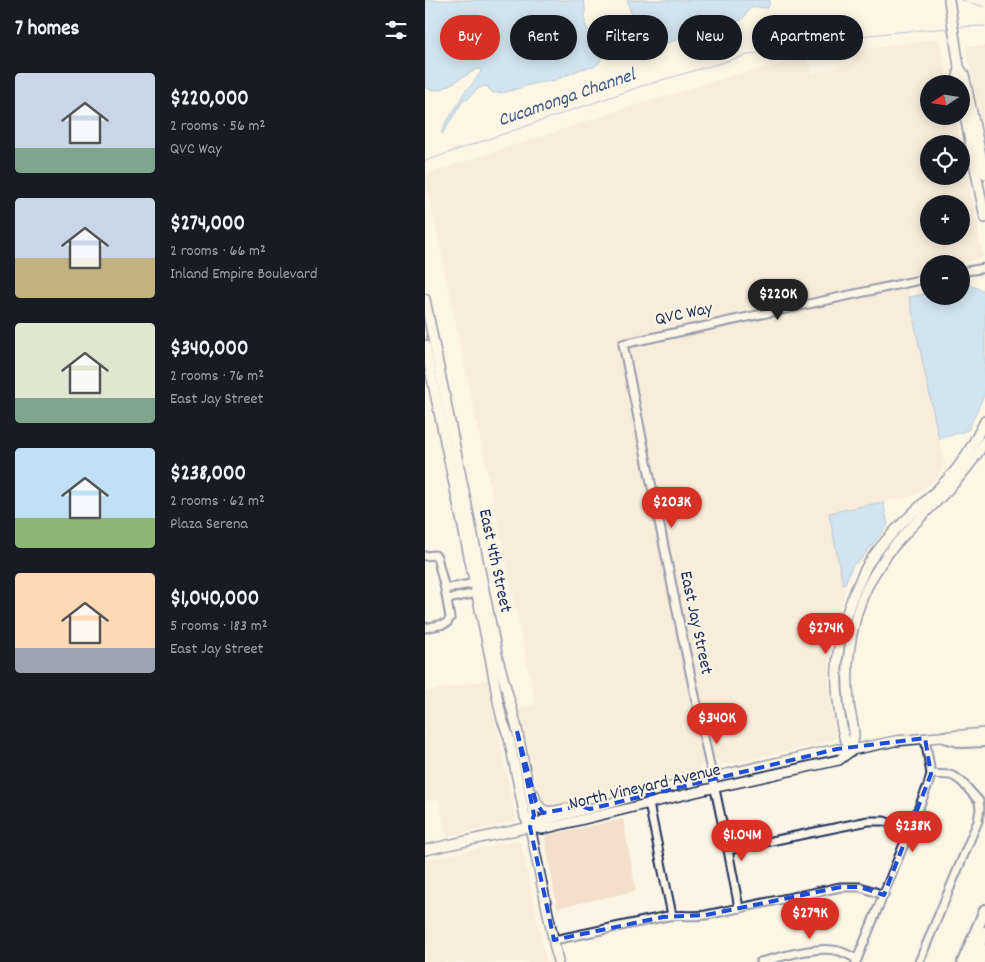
<!DOCTYPE html>
<html lang="en">
<head>
<meta charset="utf-8">
<style>
	:root { --surface:#171b24; --page:#20242c; --text:#f1f3f6; --muted:#9ea1a6; --accent:#d93025 }
	body { margin:0; font-family:Dekko,sans-serif; background:var(--page); color:var(--text); height:100vh; display:flex; flex-direction:column; font-size:19px; white-space:nowrap }
	* { box-sizing:border-box; margin:0 }
	p { font-size:16px; color:var(--muted) }
	.icon { flex:none; width:28px; height:28px; fill:none; stroke:currentColor; stroke-width:2; stroke-linecap:round; stroke-linejoin:round }
	.map { position:relative; flex:1; overflow:hidden }
	.panel { display:flex; flex-direction:column; background:var(--surface); width:425px }
	.panel>* { flex:none }
	.hud { position:absolute; left:15px; top:15px; width:470px; height:45px; display:flex; gap:10px }
	.needle { width:32px; rotate:258deg }
	.fabs { position:absolute; left:495px; top:75px; display:grid; gap:10px }
	.fabs a { display:grid; place-items:center; width:50px; height:50px; border-radius:50%; background:var(--surface); box-shadow:0 2px 12px #0003; font-size:25px }
	.price { position:absolute; translate:-50% -42px; padding:0 11px; border-radius:18px; background:var(--accent); color:#fff; font-size:16px; line-height:32px; filter:drop-shadow(0 1px 2px #0008) }
	.price::after { content:''; position:absolute; left:50%; top:30px; width:15px; height:11px; margin-left:-8px; background:inherit; clip-path:polygon(0 0,100% 0,50% 100%) }
	.price.selected { background:#222; color:#fff }
	ul { padding:0; list-style:none }
	li { display:flex; align-items:center; gap:15px; height:125px; padding:0 15px }
	li span { display:grid; place-items:center; flex:none; width:140px; height:100px; border-radius:5px; color:#555 }
	li>.icon { margin-inline-start:auto }
	span .icon { width:60px; height:60px; fill:#fffc; stroke-width:1 }
	li b { font-size:21px }
	h2 { display:flex; justify-content:space-between; align-items:center; height:60px; padding:0 15px; font-size:21px }
	.tag { padding:0 18px; border-radius:22px; background:var(--surface); box-shadow:0 2px 12px #0003; font-size:18px; line-height:45px }
	.tag.selected { background:var(--accent); color:#fff }
	main { display:flex; flex:1; min-height:0 }
	.map>svg:first-child { display:block }
	.built { fill:#f3dfcc; fill-rule:evenodd }
	.water { fill:#9ecffb; stroke:#6a8fbc }
	.lines { fill:none; stroke-linecap:round; stroke-linejoin:round }
	.stream { stroke:#6a8fbc; stroke-width:1 }
	.minor-casing { stroke:#1b2f5e; stroke-width:11 }
	.major-casing { stroke:#1b2f5e; stroke-width:12 }
	.highway-casing { stroke:#1b2f5e; stroke-width:14 }
	.minor { stroke:#fcf5e5; stroke-width:7 }
	.major { stroke:#fcf5e5; stroke-width:9 }
	.highway { stroke:#fcf5e5; stroke-width:10 }
	.marked { fill:none; stroke:#1d4ed8; stroke-width:4; stroke-dasharray:10 6; stroke-linejoin:round }
	.labels { text-anchor:middle; dominant-baseline:central; stroke-width:4; stroke-linejoin:round; paint-order:stroke }
	.street-label { font-size:18px; fill:#1b2f5e; stroke:#fcf5e5 }
	.water-label { font-size:19px; font-style:italic; fill:#3c5785; stroke:#fcf5e5 }
</style>
</head>
<body>
<main>
<section class="panel">
<h2>7 homes<svg class="icon" aria-label="filters" viewBox="0 0 24 24"><path d="M4 7h16M4 17h16"/><circle cx="9" cy="7" r="2"/><circle cx="15" cy="17" r="2"/></svg></h2>
<ul>
<li><span style="background:linear-gradient(#c9d6e8 75%,#7fa58c 0)"><svg class="icon" aria-label="home" viewBox="0 0 24 24"><path d="M3 11l9-7 9 7M6 9v11h12V9"/></svg></span><div><b>$220,000</b><p>2 rooms · 56 m²</p><p>QVC Way</p></div></li>
<li><span style="background:linear-gradient(#c9d6e8 60%,#c2b280 0)"><svg class="icon" aria-label="home" viewBox="0 0 24 24"><path d="M3 11l9-7 9 7M6 9v11h12V9"/></svg></span><div><b>$274,000</b><p>2 rooms · 66 m²</p><p>Inland Empire Boulevard</p></div></li>
<li><span style="background:linear-gradient(#dfe7d0 75%,#7fa58c 0)"><svg class="icon" aria-label="home" viewBox="0 0 24 24"><path d="M3 11l9-7 9 7M6 9v11h12V9"/></svg></span><div><b>$340,000</b><p>2 rooms · 76 m²</p><p>East Jay Street</p></div></li>
<li><span style="background:linear-gradient(#bfe0f5 70%,#8fb573 0)"><svg class="icon" aria-label="home" viewBox="0 0 24 24"><path d="M3 11l9-7 9 7M6 9v11h12V9"/></svg></span><div><b>$238,000</b><p>2 rooms · 62 m²</p><p>Plaza Serena</p></div></li>
<li><span style="background:linear-gradient(#ffd9b3 75%,#9aa5b1 0)"><svg class="icon" aria-label="home" viewBox="0 0 24 24"><path d="M3 11l9-7 9 7M6 9v11h12V9"/></svg></span><div><b>$1,040,000</b><p>5 rooms · 183 m²</p><p>East Jay Street</p></div></li>
</ul>
</section>
<div class="map">
<svg width="560" height="962" viewBox="0 0 560 962">
	<rect width="100%" height="100%" fill="#fcf5e5"/>
	<filter id="ink" filterUnits="userSpaceOnUse"><feTurbulence type="fractalNoise" baseFrequency=".02" numOctaves="2"/><feDisplacementMap in="SourceGraphic" scale="10" xChannelSelector="R" yChannelSelector="G"/><feConvolveMatrix kernelMatrix="1 2 1 2 8 2 1 2 1" color-interpolation-filters="sRGB"/></filter>
	<g filter="url(#ink)">
		<!-- built -->
		<g class="built">
			<path d="M514 39 523 84H504V116H530L536 144H504V176H536V147L558 257 532 264H504V270L480 276 519 464 511 479 488 496 404 513 420 591 409 630 405 653 404 682 406 709 411 737 406 741 302 764 297 763 293 759 276 767 273 771 128 804H123L119 802 116 799 115 795 93 709 111 704 0 175 190 112 310 75 382 58 386 74 428 64 427 51ZM504 204H536V236H504Z"/>
			<path d="M540 46H560V139L549 87Z"/>
			<path d="M62 680 91 821 22 836 14 799 0 801V692Z"/>
			<path d="M198 819 211 891 132 908 120 838 122 835Z"/>
			<path d="M92 841 96 844 121 962H0V860Z"/>
		</g>
		<!-- water -->
		<g class="water">
			<path d="M0 0H158L160 5V24L164 32 177 40 180 46 179 53 174 63 169 67 156 69 128 81 111 83 81 92 68 93 63 88V86C53 87 48 92 42 100L39 99 17 134V132L20 124 34 103 39 92 45 87 56 72 54 68 17 89 10 90 0 88Z"/>
			<path d="M202 0H345L343 8 326 7 317 20 219 50 213 44 212 21 207 16Z"/>
			<path d="M544 285 560 291V393L543 430 514 439 484 297 504 293V296H536V287Z"/>
			<path d="M458 502 463 525 436 559 427 566 420 584H418L404 513Z"/>
		</g>
		<g class="lines">
			<!-- stream -->
			<g class="stream">
				<path d="M536 0 560 7"/>
				<path d="M532 27 560 26"/>
				<path d="M0 161 217 86 326 54 418 38 472 32 525 28"/>
			</g>
			<!-- minor casing -->
			<g class="minor-casing">
				<g id="minor">
					<path d="M536 272 560 268"/>
					<path d="M0 556 10 555 12 557 20 589 25 618 22 623 19 624 0 628"/>
					<path d="M20 589 50 583"/>
					<path d="M22 599 52 593"/>
					<path d="M224 804 247 915"/>
					<path d="M303 850 443 821H459L485 831"/>
					<path d="M314 908 303 850 256 630 198 344 504 278"/>
					<path d="M129 940 238 917C253 914 267 917 281 915L416 887H435L459 895"/>
					<path d="M335 962C357 957 392 945 414 951 420 953 426 956 432 959"/>
					<path d="M431 962 503 785 506 774 500 738"/>
					<path d="M494 962 553 821 555 809 554 801 537 782 530 777 525 775 506 774"/>
				</g>
			</g>
			<!-- major casing -->
			<g class="major-casing">
				<g id="major">
					<path d="M524 0 534 67 533 77 534 84"/>
					<path d="M534 67 539 75 541 84 560 174"/>
					<path d="M536 96 560 218"/>
					<path d="M0 299 73 659 91 724 109 815 105 827"/>
					<path d="M0 345 65 657 73 701 77 719 84 738 100 817 105 827 133 962"/>
					<path d="M427 750C424 746 421 741 419 737 418 732 417 727 416 722 413 704 411 687 412 669 413 637 422 607 436 578 439 572 441 566 445 561 469 525 506 500 533 467 544 452 552 437 560 421"/>
					<path d="M427 750C427 745 429 740 429 735 429 724 424 712 424 701 421 675 423 650 429 625 436 592 455 560 478 536 507 504 539 479 560 441"/>
					<path d="M109 794C115 820 130 810 150 807"/>
					<path d="M105 827 118 829 279 790 414 760 427 750"/>
					<path d="M0 850 105 827 119 820 183 804 223 792 412 749 427 750 470 741 560 733"/>
				</g>
			</g>
			<!-- highway casing -->
			<g class="highway-casing">
				<g id="highway">
					<path d="M519 737 537 742 560 741"/>
					<path d="M538 962 560 910"/>
					<path d="M547 962 560 932"/>
					<path d="M555 962 560 950"/>
				</g>
			</g>
			<!-- minor -->
			<use href="#minor" class="minor"/>
			<!-- major -->
			<use href="#major" class="major"/>
			<!-- highway -->
			<use href="#highway" class="highway"/>
		</g>
	</g>
	<!-- marked area -->
	<path d="M0 0H560V962H0ZM92 731 111 802 118 813 156 806 165 809 412 749 500 738 506 774 459 895 435 887H416L281 915 238 917 129 940 105 827 109 815Z" fill="#fcf5e5" fill-opacity=".55" fill-rule="evenodd"/>
	<path class="marked" d="M92 731 111 802 118 813 156 806 165 809 412 749 500 738 506 774 459 895 435 887H416L281 915 238 917 129 940 105 827 109 815Z"/>
	<g class="labels">
		<!-- street labels -->
		<g class="street-label">
			<text transform="translate(259 315) rotate(-12)">QVC Way</text>
			<text transform="translate(69 561) rotate(78)">East 4th Street</text>
			<text transform="translate(270 623) rotate(78)">East Jay Street</text>
			<text transform="translate(220 788) rotate(-13)">North Vineyard Avenue</text>
		</g>
		<!-- water labels -->
		<g class="water-label">
			<text transform="translate(142 99) rotate(-19)">Cucamonga Channel</text>
		</g>
	</g>
</svg>
<div class="fabs">
<a><svg class="needle" viewBox="-14 -14 28 28"><path d="M0-13l5 13h-10z" fill="#e53935"/><path d="M0 13l5-13h-10z" fill="#9ea1a6"/></svg></a>
<a><svg class="icon" aria-label="locate" viewBox="0 0 24 24"><circle cx="12" cy="12" r="6"/><path d="M12 2v4M12 18v4M2 12h4M18 12h4"/></svg></a>
<a>+</a>
<a>−</a>
</div>
<b class="price selected" style="left:353px;top:321px">$220K</b>
<b class="price" style="left:247px;top:529px">$203K</b>
<b class="price" style="left:401px;top:655px">$274K</b>
<b class="price" style="left:292px;top:745px">$340K</b>
<b class="price" style="left:488px;top:853px">$238K</b>
<b class="price" style="left:317px;top:862px">$1.04M</b>
<b class="price" style="left:385px;top:940px">$279K</b>
<div class="hud">
<a class="tag selected">Buy</a>
<a class="tag">Rent</a>
<a class="tag">Filters</a>
<a class="tag">New</a>
<a class="tag">Apartment</a>
</div>
</div>
</main>
</body>
</html>
